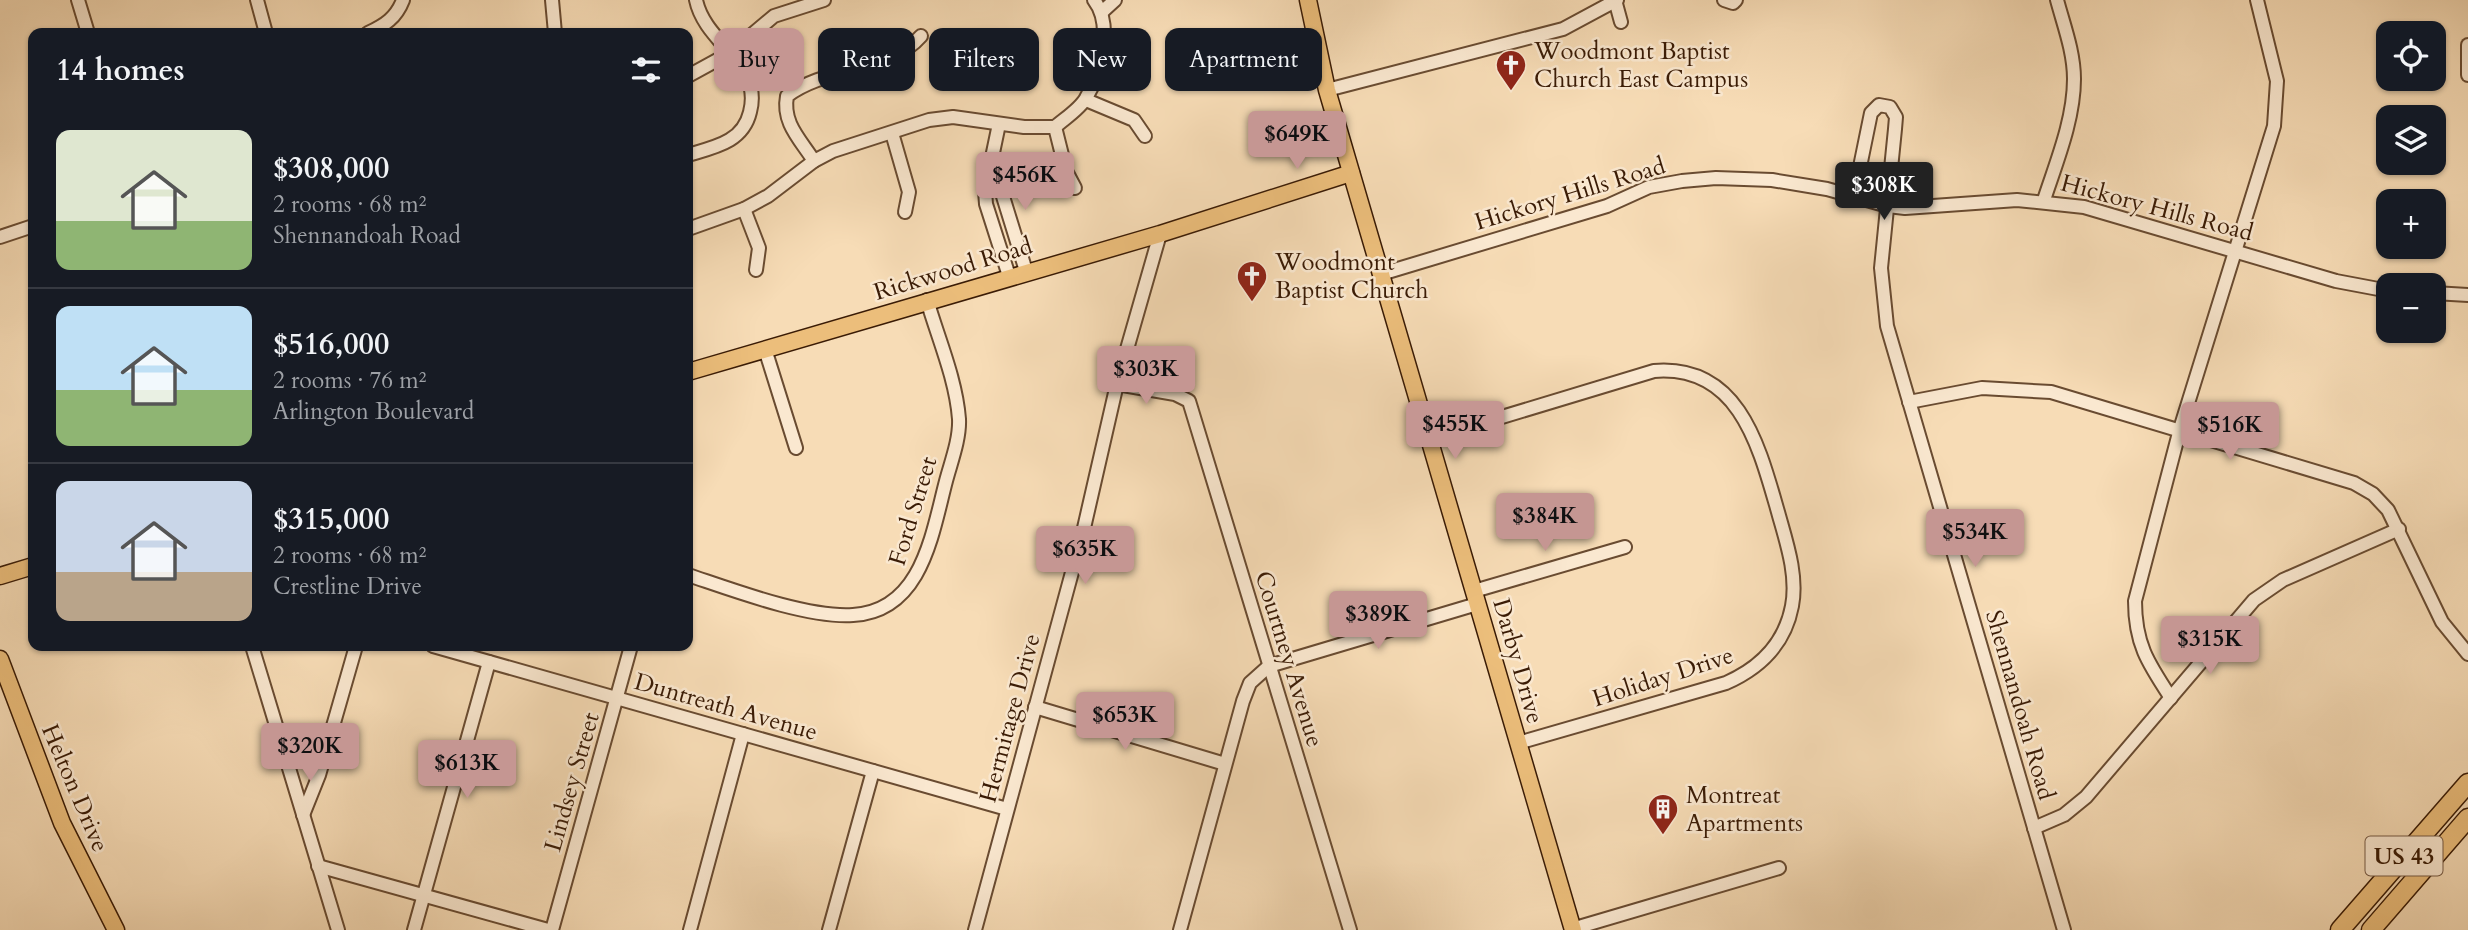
<!DOCTYPE html>
<html lang="en">
<head>
<meta charset="utf-8">
<style>
	:root { --surface:#171b24; --page:#20242c; --text:#f1f3f6; --muted:#9ea1a6; --line:#363941; --accent:#c59692 }
	body { margin:0; font-family:Cardo,serif; background:var(--page); color:var(--text); height:100vh; display:flex; flex-direction:column; font-size:26px; white-space:nowrap }
	* { box-sizing:border-box; margin:0 }
	p { font-size:23px; color:var(--muted) }
	.icon { flex:none; width:38px; height:38px; fill:none; stroke:currentColor; stroke-width:2; stroke-linecap:round; stroke-linejoin:round }
	.map { position:relative; flex:1; overflow:hidden }
	.sheet { position:absolute; left:28px; top:28px; width:665px; height:623px; display:flex; flex-direction:column; background:var(--surface); border-radius:14px; box-shadow:0 2px 5px #0004 }
	.sheet>* { flex:none }
	.guide { position:absolute; left:714px; top:28px; width:665px; height:63px; display:flex; gap:14px }
	.tools { position:absolute; left:2376px; top:21px; display:grid; gap:14px }
	.tools a { display:grid; place-items:center; width:70px; height:70px; border-radius:14px; background:var(--surface); box-shadow:0 2px 5px #0004; font-size:35px }
	.price { position:absolute; translate:-50% -60px; padding:0 16px; border-radius:7px; background:var(--accent); color:#111; font-size:23px; line-height:46px; filter:drop-shadow(0 2px 4px #0008) }
	.price::after { content:''; position:absolute; left:50%; top:42px; width:21px; height:16px; margin-left:-10px; background:inherit; clip-path:polygon(0 0,100% 0,50% 100%) }
	.price.on { background:#222; color:#fff }
	ul { padding:0; list-style:none }
	li { display:flex; align-items:center; gap:21px; height:175px; padding:0 28px }
	li+li { border-top:2px solid var(--line) }
	li span { display:grid; place-items:center; flex:none; width:196px; height:140px; border-radius:14px; color:#555 }
	li>.icon { margin-inline-start:auto }
	span .icon { width:84px; height:84px; fill:#fffc; stroke-width:1 }
	li b { font-size:30px }
	h2 { display:flex; justify-content:space-between; align-items:center; height:84px; padding:0 28px; font-size:30px }
	.tag { padding:0 24px; border-radius:14px; background:var(--surface); box-shadow:0 2px 5px #0004; font-size:24px; line-height:63px }
	.tag.on { background:var(--accent); color:#111 }
	.map>svg:first-child { display:block }
	.lines { fill:none; stroke-linecap:round; stroke-linejoin:round }
	.minor-casing { stroke:#694b31; stroke-width:16 }
	.major-casing { stroke:#3a1b05; stroke-width:19 }
	.highway-casing { stroke:#3a1b05; stroke-width:21 }
	.minor { stroke:#fae8d0; stroke-width:12 }
	.major { stroke:#ecbe7b; stroke-width:16 }
	.highway { stroke:#ecbe7b; stroke-width:18 }
	.labels { text-anchor:middle; dominant-baseline:central; stroke-width:5; stroke-linejoin:round; paint-order:stroke }
	.shield { fill:#fae8d0; stroke:#745842; stroke-width:2 }
	.shield-label { font-size:23px; font-weight:bold; fill:#3a1b05 }
	.poi-label { font-size:24px; fill:#3a1b05; stroke:#fae8d0; text-anchor:start }
	.street-label { font-size:24px; fill:#3a1b05; stroke:#fae8d0 }
</style>
</head>
<body>
<div class="map">
<svg width="2468" height="930" viewBox="0 0 2468 930">
	<rect width="100%" height="100%" fill="#f7dcb6"/>
	<filter id="stains"><feTurbulence type="fractalNoise" baseFrequency=".00286" numOctaves="4"/><feColorMatrix values="0 0 0 0 .2 0 0 0 0 .09 0 0 0 0 .02 0 0 0 .5 -.17"/></filter>
	<radialGradient id="worn" r=".72"><stop offset=".6" stop-color="#630" stop-opacity="0"/><stop offset="1" stop-color="#630" stop-opacity=".3"/></radialGradient>
	<g class="lines">
		<!-- minor casing -->
		<g class="minor-casing">
			<g id="minor">
				<path d="M78 0 88 33"/>
				<path d="M257 0 266 33"/>
				<path d="M552 0 555 33"/>
				<path d="M1615 0 1621 22"/>
				<path d="M1724 0 1733 3 1736 0"/>
				<path d="M1103 11 1115 0"/>
				<path d="M368 33C385 25 396 18 403 0"/>
				<path d="M2468 45V75"/>
				<path d="M688 76 730 53 774 16 824 0"/>
				<path d="M1327 90 1563 29 1617 0"/>
				<path d="M1086 100 1134 120 1145 136"/>
				<path d="M999 124 985 191 986 204 1009 276"/>
				<path d="M1055 127 1066 171 1075 188"/>
				<path d="M892 133 909 192 905 212"/>
				<path d="M688 155C715 147 743 142 750 112 763 63 705 44 696 0"/>
				<path d="M814 161C800 139 782 123 787 96 826 66 889 73 921 36"/>
				<path d="M993 164 1026 271"/>
				<path d="M1854 196 1871 113 1879 105 1890 107 1896 117 1895 129 1881 268 1887 326 2064 930"/>
				<path d="M2044 200C2056 163 2074 120 2074 79 2074 52 2064 26 2057 0"/>
				<path d="M744 209 759 248 756 270"/>
				<path d="M688 229 744 209 768 196 814 161 833 151 929 120 953 117 1024 127H1055C1064 119 1080 109 1086 98 1102 72 1113 24 1094 0"/>
				<path d="M0 237 33 226"/>
				<path d="M1381 274 1607 206 1649 187 1682 181 1716 178 1772 180 1827 189 1888 206 1905 208 2017 200 2084 207 2336 281 2389 291"/>
				<path d="M2434 293 2468 295"/>
				<path d="M765 349 796 448"/>
				<path d="M1117 384 1175 394 1189 401 1350 930"/>
				<path d="M1909 402 1982 388 2051 392 2354 483 2373 494 2388 510 2442 622 2468 654"/>
				<path d="M1429 439 1654 371C1739 364 1759 446 1778 512 1786 541 1798 575 1792 606 1785 643 1760 668 1726 683L1518 743"/>
				<path d="M688 575C733 590 807 618 853 615 922 611 932 534 946 481 951 462 960 439 959 419 956 379 938 338 927 300"/>
				<path d="M1474 591 1625 547"/>
				<path d="M252 646 338 930"/>
				<path d="M433 646 1007 809"/>
				<path d="M2171 698C2148 663 2135 644 2135 601L2180 429 2274 126 2277 81 2257 0"/>
				<path d="M1035 707 1225 764"/>
				<path d="M303 815 319 775 356 646"/>
				<path d="M2034 828 2064 815 2086 797 2254 600 2283 580 2399 529"/>
				<path d="M318 866 548 930"/>
				<path d="M1572 929 1779 868"/>
				<path d="M414 930 489 662"/>
				<path d="M552 930 631 646"/>
				<path d="M690 930 743 734"/>
				<path d="M829 930 873 771"/>
				<path d="M975 930 1084 528 1117 384 1160 234"/>
				<path d="M1180 930 1243 701 1250 683 1269 666 1477 604"/>
			</g>
		</g>
		<!-- major casing -->
		<g class="major-casing">
			<g id="major">
				<path d="M1308 0 1327 90 1573 930"/>
				<path d="M688 372 1160 234 1351 173"/>
				<path d="M0 576 33 566"/>
				<path d="M0 659 62 823 116 930"/>
			</g>
		</g>
		<!-- highway casing -->
		<g class="highway-casing">
			<g id="highway">
				<path d="M2340 930 2468 783"/>
				<path d="M2371 930 2468 818"/>
			</g>
		</g>
		<!-- minor -->
		<use href="#minor" class="minor"/>
		<!-- major -->
		<use href="#major" class="major"/>
		<!-- highway -->
		<use href="#highway" class="highway"/>
	</g>
	<!-- icons -->
	<defs>
		<g id="church-pin" transform="scale(1.575)"><path d="M0 17L-7.5 6A9.5 9.5 0 1 1 7.5 6Z" fill="#8f2418" stroke="#fae8d0"/><path d="M-1.2-6h2.4v3.5h3.3v2.4h-3.3V6h-2.4V-.1h-3.3v-2.4h3.3Z" fill="#fff"/></g>
		<g id="building-pin" transform="scale(1.575)"><path d="M0 17L-7.5 6A9.5 9.5 0 1 1 7.5 6Z" fill="#8f2418" stroke="#fae8d0"/><path d="M-4-6H4V6H1V3H-1V6H-4ZM-2.5-4.3h1.7v1.8h-1.7ZM.8-4.3h1.7v1.8H.8ZM-2.5-1h1.7V.8h-1.7ZM.8-1h1.7V.8H.8Z" fill="#fff"/></g>
	</defs>
	<g fill-rule="evenodd">
		<use href="#church-pin" x="1511" y="65"/>
		<use href="#church-pin" x="1252" y="276"/>
		<use href="#building-pin" x="1663" y="809"/>
	</g>
	<g class="labels">
		<!-- shield labels -->
		<rect class="shield" x="2365.5" y="836.5" width="77" height="39" rx="5"/>
		<g class="shield-label">
			<text x="2404" y="856">US 43</text>
		</g>
		<!-- poi labels -->
		<g class="poi-label">
			<text x="1534" y="51">Woodmont Baptist<tspan x="1534" dy="28">Church East Campus</tspan></text>
			<text x="1275" y="262">Woodmont<tspan x="1275" dy="28">Baptist Church</tspan></text>
			<text x="1686" y="795">Montreat<tspan x="1686" dy="28">Apartments</tspan></text>
		</g>
		<!-- street labels -->
		<g class="street-label">
			<text transform="translate(1570 194) rotate(-17)">Hickory Hills Road</text>
			<text transform="translate(2157 208) rotate(15)">Hickory Hills Road</text>
			<text transform="translate(953 269) rotate(-17)">Rickwood Road</text>
			<text transform="translate(913 511) rotate(-73)">Ford Street</text>
			<text transform="translate(1289 659) rotate(73)">Courtney Avenue</text>
			<text transform="translate(1518 661) rotate(74)">Darby Drive</text>
			<text transform="translate(1663 677) rotate(-18)">Holiday Drive</text>
			<text transform="translate(2020 705) rotate(74)">Shennandoah Road</text>
			<text transform="translate(726 707) rotate(16)">Duntreath Avenue</text>
			<text transform="translate(1010 718) rotate(-75)">Hermitage Drive</text>
			<text transform="translate(572 782) rotate(-74)">Lindsey Street</text>
			<text transform="translate(75 788) rotate(67)">Helton Drive</text>
		</g>
	</g>
	<rect width="100%" height="100%" filter="url(#stains)"/>
	<rect width="100%" height="100%" fill="url(#worn)"/>
</svg>
<div class="tools">
<a><svg class="icon" aria-label="locate" viewBox="0 0 24 24"><circle cx="12" cy="12" r="6"/><path d="M12 2v4M12 18v4M2 12h4M18 12h4"/></svg></a>
<a><svg class="icon" aria-label="layers" viewBox="0 0 24 24"><path d="M12 4l9 5-9 5-9-5zM3 14l9 5 9-5"/></svg></a>
<a>+</a>
<a>−</a>
</div>
<b class="price" style="left:1297px;top:171px">$649K</b>
<b class="price" style="left:1025px;top:212px">$456K</b>
<b class="price on" style="left:1884px;top:222px">$308K</b>
<b class="price" style="left:1146px;top:406px">$303K</b>
<b class="price" style="left:1455px;top:461px">$455K</b>
<b class="price" style="left:2230px;top:462px">$516K</b>
<b class="price" style="left:1545px;top:553px">$384K</b>
<b class="price" style="left:1975px;top:569px">$534K</b>
<b class="price" style="left:1085px;top:586px">$635K</b>
<b class="price" style="left:1378px;top:651px">$389K</b>
<b class="price" style="left:2210px;top:676px">$315K</b>
<b class="price" style="left:1125px;top:752px">$653K</b>
<b class="price" style="left:310px;top:783px">$320K</b>
<b class="price" style="left:467px;top:800px">$613K</b>
<div class="guide">
<a class="tag on">Buy</a>
<a class="tag">Rent</a>
<a class="tag">Filters</a>
<a class="tag">New</a>
<a class="tag">Apartment</a>
</div>
<section class="sheet">
<h2>14 homes<svg class="icon" aria-label="filters" viewBox="0 0 24 24"><path d="M4 7h16M4 17h16"/><circle cx="9" cy="7" r="2"/><circle cx="15" cy="17" r="2"/></svg></h2>
<ul>
<li><span style="background:linear-gradient(#dfe7d0 65%,#8fb573 0)"><svg class="icon" aria-label="home" viewBox="0 0 24 24"><path d="M3 11l9-7 9 7M6 9v11h12V9"/></svg></span><div><b>$308,000</b><p>2 rooms · 68 m²</p><p>Shennandoah Road</p></div></li>
<li><span style="background:linear-gradient(#bfe0f5 60%,#8fb573 0)"><svg class="icon" aria-label="home" viewBox="0 0 24 24"><path d="M3 11l9-7 9 7M6 9v11h12V9"/></svg></span><div><b>$516,000</b><p>2 rooms · 76 m²</p><p>Arlington Boulevard</p></div></li>
<li><span style="background:linear-gradient(#c9d6e8 65%,#b9a48a 0)"><svg class="icon" aria-label="home" viewBox="0 0 24 24"><path d="M3 11l9-7 9 7M6 9v11h12V9"/></svg></span><div><b>$315,000</b><p>2 rooms · 68 m²</p><p>Crestline Drive</p></div></li>
</ul>
</section>
</div>
</body>
</html>
